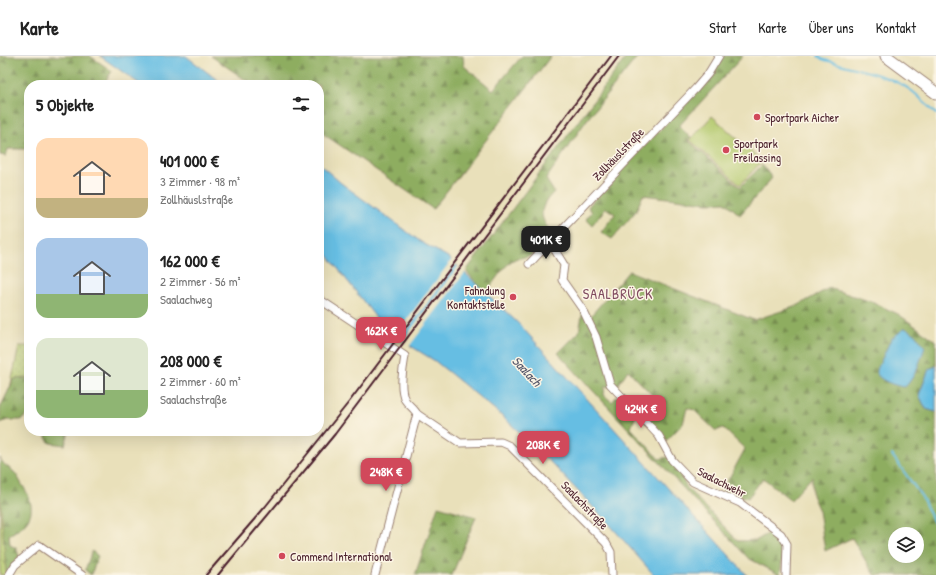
<!DOCTYPE html>
<html lang="de">
<head>
<meta charset="utf-8">
<style>
	:root { --surface:#fff; --page:#f2f2f2; --text:#222; --muted:#767676; --line:#e0e0e0; --accent:#d1495b }
	body { margin:0; font-family:"Patrick Hand",sans-serif; background:var(--page); color:var(--text); height:100vh; display:flex; flex-direction:column; font-size:15px; white-space:nowrap }
	* { box-sizing:border-box; margin:0 }
	p { font-size:13px; color:var(--muted) }
	.icon { flex:none; width:22px; height:22px; fill:none; stroke:currentColor; stroke-width:2; stroke-linecap:round; stroke-linejoin:round }
	.map { position:relative; flex:1; overflow:hidden }
	.details { position:absolute; left:24px; top:24px; width:300px; height:356px; display:flex; flex-direction:column; background:var(--surface); border-radius:16px; box-shadow:0 4px 16px #0002 }
	.details>* { flex:none }
	.tools { position:absolute; left:888px; top:471px; display:grid; gap:8px }
	.tools a { display:grid; place-items:center; width:36px; height:36px; border-radius:50%; background:var(--surface); box-shadow:0 4px 16px #0002; font-size:20px }
	.price { position:absolute; translate:-50% -34px; padding:0 9px; border-radius:8px; background:var(--accent); color:#fff; font-size:13px; line-height:26px; filter:drop-shadow(0 1px 2px #0008) }
	.price::after { content:''; position:absolute; left:50%; top:24px; width:12px; height:9px; margin-left:-6px; background:inherit; clip-path:polygon(0 0,100% 0,50% 100%) }
	.price.current { background:#222; color:#fff }
	ul { padding:0; list-style:none }
	li { display:flex; align-items:center; gap:12px; height:100px; padding:0 12px }
	li span { display:grid; place-items:center; flex:none; width:112px; height:80px; border-radius:12px; color:#555 }
	li>.icon { margin-inline-start:auto }
	span .icon { width:48px; height:48px; fill:#fffc; stroke-width:1 }
	li b { font-size:17px }
	h2 { display:flex; justify-content:space-between; align-items:center; height:48px; padding:0 12px; font-size:17px }
	header { display:flex; align-items:center; gap:24px; box-sizing:border-box; height:56px; padding:0 20px; background:var(--surface); border-bottom:1px solid var(--line) }
	header strong { font-size:19px }
	nav { display:flex; gap:22px; margin-inline-start:auto; font-size:14px }
	.map>svg:first-child { display:block }
	.grass { fill:url(#grass-dots); stroke:#7e744c }
	.forest { fill:url(#forest-firs); stroke:#6c6646; fill-rule:evenodd }
	.park { fill:url(#park-tufts); stroke:#7e744c }
	.pitch { fill:#b3c96d; stroke:#7e744c }
	.water { fill:#66bee3; stroke:#586e87 }
	.pier { fill:#e9e0ba }
	.lines { fill:none; stroke-linecap:round; stroke-linejoin:round }
	.stream { stroke:#66bee3; stroke-width:2 }
	.street-casing { stroke:#9a8072; stroke-width:9 }
	.primary-casing { stroke:#9a8072; stroke-width:13 }
	.street { stroke:#fff; stroke-width:7 }
	.primary { stroke:#fff; stroke-width:11 }
	.rail { stroke:#4a1f2b; stroke-width:2 }
	.poi-dot { fill:#d1495b; stroke:#fcf5e5; stroke-width:1.5 }
	.labels { text-anchor:middle; dominant-baseline:central; stroke-width:3; stroke-linejoin:round; paint-order:stroke }
	.poi-label { font-size:12px; fill:#4a1f2b; stroke:#fcf5e5; text-anchor:start }
	.street-label { font-size:12px; fill:#4a1f2b; stroke:#fcf5e5 }
	.water-label { font-size:13px; font-style:italic; fill:#54576b; stroke:#fcf5e5 }
	.quarter-label { font-size:14px; letter-spacing:1px; fill:#814c60; stroke:#fcf5e5 }
</style>
</head>
<body>
<header>
<strong>Karte</strong>
<nav><a>Start</a><a>Karte</a><a>Über uns</a><a>Kontakt</a></nav>
</header>
<div class="map">
<svg width="936" height="519" viewBox="0 0 936 519">
	<defs>
		<pattern id="grass-dots" width="8" height="8" patternUnits="userSpaceOnUse"><rect width="8" height="8" fill="#b3c96d"/><path d="M2 2h.1M6 6h.1" fill="none" stroke="#9bac5f" stroke-width="1.8" stroke-linecap="round"/></pattern>
		<pattern id="forest-firs" width="22" height="20" patternUnits="userSpaceOnUse"><rect width="22" height="20" fill="#8ead60"/><path d="M5 1l3.5 6h-7zM16 11l3.5 6h-7z" fill="#768c4f"/></pattern>
		<pattern id="park-tufts" width="24" height="20" patternUnits="userSpaceOnUse"><rect width="24" height="20" fill="#b3c96d"/><path d="M3 7l-1-3M5 7V3M7 7l1-3M15 17l-1-3M17 17v-4M19 17l1-3" fill="none" stroke="#9bac5f"/></pattern>
	</defs>
	<rect width="100%" height="100%" fill="#fcf5e5"/>
	<filter id="ink" filterUnits="userSpaceOnUse"><feTurbulence type="fractalNoise" baseFrequency=".025" numOctaves="2"/><feDisplacementMap in="SourceGraphic" scale="8" xChannelSelector="R" yChannelSelector="G"/><feConvolveMatrix kernelMatrix="1 2 1 2 8 2 1 2 1" color-interpolation-filters="sRGB"/></filter>
	<filter id="wash" filterUnits="userSpaceOnUse"><feTurbulence type="fractalNoise" baseFrequency=".012" numOctaves="4" result="noise"/><feDisplacementMap in="SourceGraphic" scale="16" xChannelSelector="R" yChannelSelector="G"/><feGaussianBlur stdDeviation="0.9" result="paint"/><feColorMatrix in="noise" values="0 0 0 0 0 0 0 0 0 0 0 0 0 0 0 0 0 1.4 0 .05"/><feComposite in="paint" operator="in"/></filter>
	<g filter="url(#wash)">
		<rect width="100%" height="100%" fill="#e9e0ba"/>
		<!-- grass -->
		<path class="grass" d="M19 290H29V323L27 322 10 332Z"/>
		<!-- forest -->
		<g class="forest">
			<path d="M0 0H90L112 15 106 25 111 29H29V93H8L6 100 0 99Z"/>
			<path d="M211 0H463L464 10 493 34 522 0H551L433 153 319 75V29H253Z"/>
			<path d="M627 0H638L586 65 546 123 554 136C539 151 538 161 552 177L543 187 540 184 529 194 533 198C528 203 521 200 515 203 507 206 490 230 486 238L466 215Z"/>
			<path d="M723 0H743L679 70 691 82 688 84 740 131 762 109 772 122 740 159 725 146 708 147 643 139 636 155 612 183 601 176 615 158 606 152 592 169 586 163 592 156 588 151 612 123 697 36C704 22 717 14 723 0Z"/>
			<path d="M629 215 754 264 797 250 829 232 872 246 898 258 936 285V310L929 313 919 339 926 353 936 356V519H874L852 482 825 495 819 455 812 439V421L791 444 763 422 748 442 722 435 745 393 723 372 716 375 694 354 687 352 683 368 666 385 645 359 656 343 628 314 616 332 605 330 604 339 612 346 617 340 636 359 631 372 659 403 673 400 687 432 738 485 757 484 772 475 784 493 780 519 748 502 558 297 579 276 583 254 588 263ZM895 478H917V500H895Z"/>
			<path d="M27 322 29 323V358L21 364H7L0 367V352L14 323Z"/>
			<path d="M47 375H69V376L65 389 50 387 46 382Z"/>
			<path d="M0 402C5 411 6 409 13 415 17 418 20 426 23 430 38 454 32 466 9 479L10 489 16 492 19 500 7 519H0Z"/>
			<path d="M438 450 476 461 452 519H415Z"/>
			<path d="M92 495 98 500 91 519 85 514Z"/>
		</g>
		<!-- park -->
		<path class="park" d="M0 439 6 516V519H0Z"/>
		<!-- pitch -->
		<path class="pitch" d="M712 60 762 105 740 129 690 84Z"/>
		<!-- water -->
		<g class="water">
			<path d="M100 0H186L224 29H141Z"/>
			<path d="M319 108 341 127 421 186 448 201 519 268 747 519H654L610 469 539 394 494 353 435 305 396 281 380 267 319 188Z"/>
			<path d="M905 272 915 278 925 291C920 305 916 320 905 331 896 330 879 325 876 316L891 283Z"/>
			<path d="M936 310V356L926 353 919 339 929 313Z"/>
		</g>
		<!-- pier -->
		<g class="pier">
			<path d="M453 202 458 206 398 286 393 282Z"/>
			<path d="M460 208 467 214 408 292 401 287Z"/>
		</g>
		<g class="lines">
			<!-- stream -->
			<g class="stream">
				<path d="M818 0 822 3C850 12 889 18 912 35 921 42 928 50 936 58"/>
				<path d="M892 399 922 441 936 471"/>
			</g>
		</g>
	</g>
	<g filter="url(#ink)">
		<g class="lines">
			<!-- street casing -->
			<g class="street-casing">
				<g id="street">
					<path d="M550 186 564 209 562 224 583 254 596 281 610 328 659 380 672 404 693 426 740 447 781 478 787 488 786 519"/>
					<path d="M529 208 696 32 708 18 719 0"/>
					<path d="M319 243 405 300C403 314 399 331 405 344 408 349 414 352 417 358L460 387 501 386 510 390 518 398 606 487 611 496 612 519"/>
					<path d="M9 519 15 509 39 489 82 519"/>
					<path d="M375 519 417 358"/>
				</g>
			</g>
			<!-- primary casing -->
			<g class="primary-casing">
				<path id="primary" d="M886 0 936 37"/>
			</g>
			<!-- street -->
			<use href="#street" class="street"/>
			<!-- primary -->
			<use href="#primary" class="primary"/>
			<!-- rail -->
			<g class="rail">
				<path d="M206 519 265 451 349 346 611 0"/>
				<path d="M218 519 335 378 619 0"/>
			</g>
		</g>
	</g>
	<!-- markers -->
	<g class="poi-dot">
		<circle cx="757" cy="61" r="4"/>
		<circle cx="726" cy="94" r="4"/>
		<circle cx="513" cy="241" r="4"/>
		<circle cx="282" cy="500" r="4"/>
	</g>
	<g class="labels">
		<!-- poi labels -->
		<g class="poi-label">
			<text x="765" y="61">Sportpark Aicher</text>
			<text x="734" y="87">Sportpark<tspan x="734" dy="14">Freilassing</tspan></text>
			<text x="505" y="234" text-anchor="end">Fahndung<tspan x="505" dy="14">Kontaktstelle</tspan></text>
			<text x="290" y="500">Commend International</text>
		</g>
		<!-- street labels -->
		<g class="street-label">
			<text transform="translate(618 98) rotate(-46)">Zollhäuslstraße</text>
			<text transform="translate(722 426) rotate(27)">Saalachwehr</text>
			<text transform="translate(585 449) rotate(46)">Saalachstraße</text>
		</g>
		<!-- water labels -->
		<g class="water-label">
			<text transform="translate(527 315) rotate(47)">Saalach</text>
		</g>
		<!-- quarter labels -->
		<g class="quarter-label">
			<text x="618" y="237">SAALBRÜCK</text>
		</g>
	</g>
</svg>
<div class="tools">
<a><svg class="icon" aria-label="layers" viewBox="0 0 24 24"><path d="M12 4l9 5-9 5-9-5zM3 14l9 5 9-5"/></svg></a>
</div>
<b class="price current" style="left:546px;top:204px">401K €</b>
<b class="price" style="left:381px;top:295px">162K €</b>
<b class="price" style="left:641px;top:373px">424K €</b>
<b class="price" style="left:543px;top:409px">208K €</b>
<b class="price" style="left:386px;top:436px">248K €</b>
<section class="details">
<h2>5 Objekte<svg class="icon" aria-label="filters" viewBox="0 0 24 24"><path d="M4 7h16M4 17h16"/><circle cx="9" cy="7" r="2"/><circle cx="15" cy="17" r="2"/></svg></h2>
<ul>
<li><span style="background:linear-gradient(#ffd9b3 75%,#c2b280 0)"><svg class="icon" aria-label="home" viewBox="0 0 24 24"><path d="M3 11l9-7 9 7M6 9v11h12V9"/></svg></span><div><b>401 000 €</b><p>3 Zimmer · 98 m²</p><p>Zollhäuslstraße</p></div></li>
<li><span style="background:linear-gradient(#a9c7e8 70%,#8fb573 0)"><svg class="icon" aria-label="home" viewBox="0 0 24 24"><path d="M3 11l9-7 9 7M6 9v11h12V9"/></svg></span><div><b>162 000 €</b><p>2 Zimmer · 56 m²</p><p>Saalachweg</p></div></li>
<li><span style="background:linear-gradient(#dfe7d0 65%,#8fb573 0)"><svg class="icon" aria-label="home" viewBox="0 0 24 24"><path d="M3 11l9-7 9 7M6 9v11h12V9"/></svg></span><div><b>208 000 €</b><p>2 Zimmer · 60 m²</p><p>Saalachstraße</p></div></li>
</ul>
</section>
</div>
</body>
</html>
